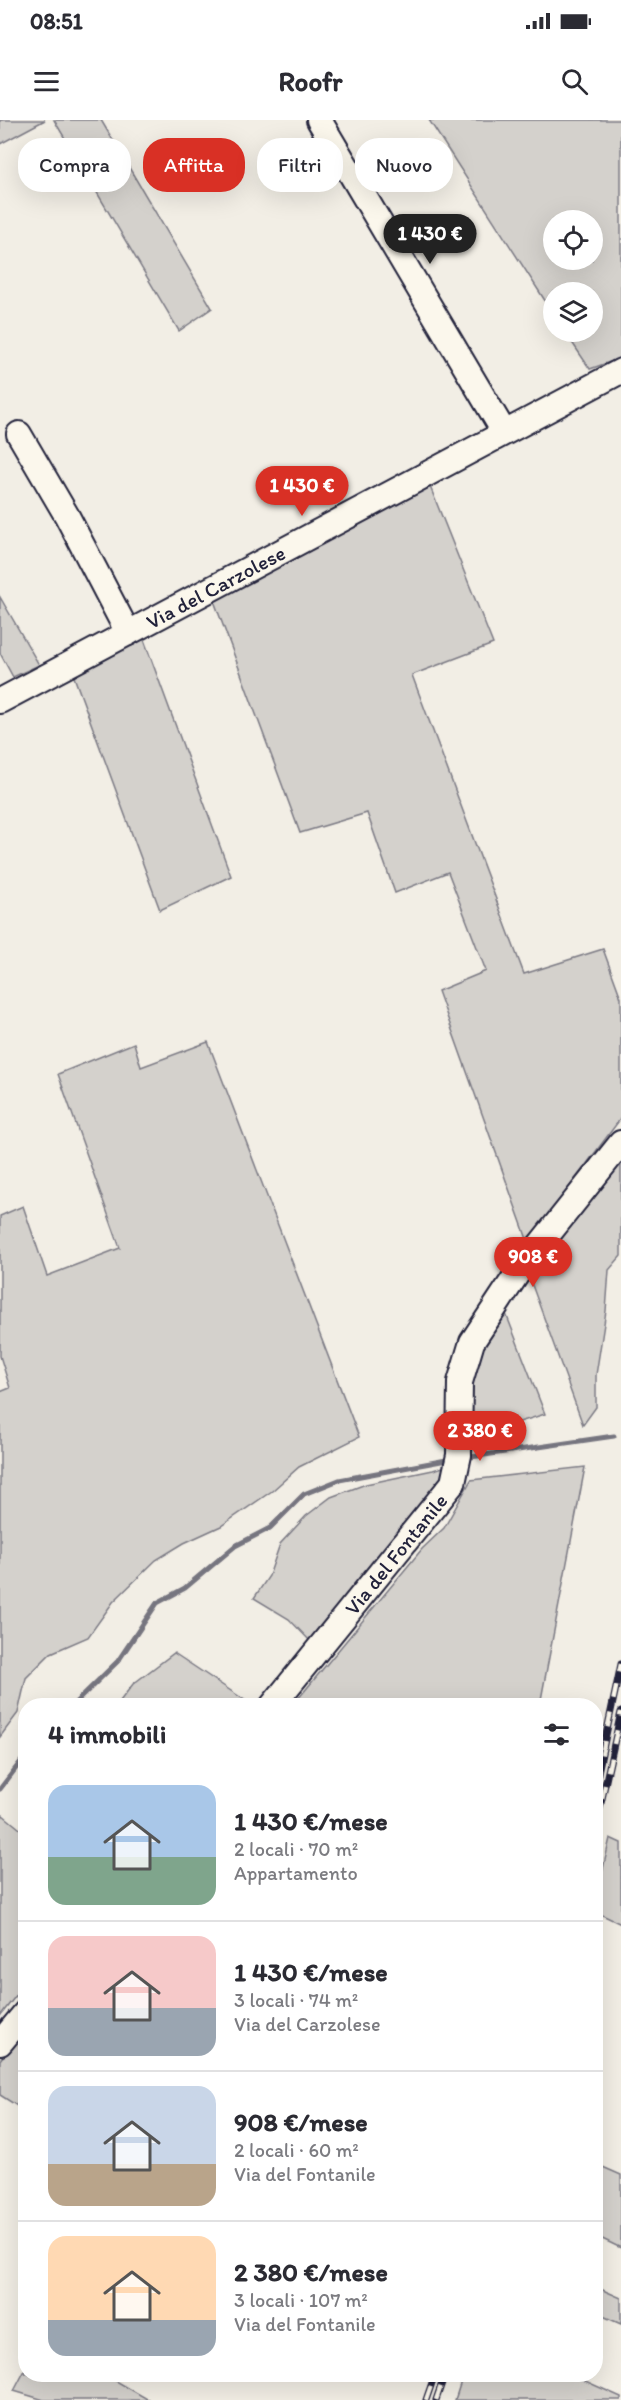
<!DOCTYPE html>
<html lang="it">
<head>
<meta charset="utf-8">
<style>
	:root { --surface:#fff; --page:#f2f2f3; --text:#2b2b33; --muted:#7c7c81; --line:#e1e1e2; --accent:#d93025 }
	body { margin:0; font-family:Itim,sans-serif; background:var(--page); color:var(--text); height:100vh; display:flex; flex-direction:column; font-size:22px; white-space:nowrap }
	* { box-sizing:border-box; margin:0 }
	p { font-size:20px; color:var(--muted) }
	.icon { flex:none; width:33px; height:33px; fill:none; stroke:currentColor; stroke-width:2; stroke-linecap:round; stroke-linejoin:round }
	.map { position:relative; flex:1; overflow:hidden }
	.sheet { position:absolute; left:18px; top:1578px; width:585px; height:684px; display:flex; flex-direction:column; background:var(--surface); border-radius:24px; box-shadow:0 6px 24px #0002 }
	.sheet>* { flex:none }
	.hud { position:absolute; left:18px; top:18px; width:585px; height:54px; display:flex; gap:12px }
	.controls { position:absolute; left:543px; top:90px; display:grid; gap:12px }
	.controls a { display:grid; place-items:center; width:60px; height:60px; border-radius:50%; background:var(--surface); box-shadow:0 6px 24px #0002; font-size:30px }
	.price { position:absolute; translate:-50% -51px; padding:0 14px; border-radius:21px; background:var(--accent); color:#fff; font-size:20px; line-height:39px; filter:drop-shadow(0 2px 3px #0008) }
	.price::after { content:''; position:absolute; left:50%; top:36px; width:18px; height:14px; margin-left:-9px; background:inherit; clip-path:polygon(0 0,100% 0,50% 100%) }
	.price.selected { background:#222; color:#fff }
	ul { padding:0; list-style:none }
	li { display:flex; align-items:center; gap:18px; height:150px; padding:0 30px }
	li+li { border-top:2px solid var(--line) }
	li span { display:grid; place-items:center; flex:none; width:168px; height:120px; border-radius:18px; color:#555 }
	li>.icon { margin-inline-start:auto }
	span .icon { width:72px; height:72px; fill:#fffc; stroke-width:1 }
	li b { font-size:26px }
	h2 { display:flex; justify-content:space-between; align-items:center; height:72px; padding:0 30px; font-size:26px }
	.chip { padding:0 21px; border-radius:24px; background:var(--surface); box-shadow:0 6px 24px #0002; font-size:21px; line-height:54px }
	.chip.selected { background:var(--accent); color:#fff }
	.status { display:flex; justify-content:space-between; align-items:center; height:42px; padding:0 30px; background:var(--surface); direction:ltr }
	.status svg { height:16px; fill:currentColor }
	header { display:flex; justify-content:space-between; align-items:center; height:78px; padding:0 30px; background:var(--surface); font-size:27px; font-weight:700 }
	.map>svg:first-child { display:block }
	.green { fill:#d4d1cc; stroke:#7b7a84; stroke-width:1.5; fill-rule:evenodd }
	.lines { fill:none; stroke-linecap:round; stroke-linejoin:round }
	.stream { stroke:#76747f; stroke-width:5 }
	.minor-casing { stroke:#22223b; stroke-width:28 }
	.minor { stroke:#fbf7ec; stroke-width:24 }
	.rail-casing { stroke:#22223b; stroke-width:7 }
	.rail { stroke:#fbf7ec; stroke-width:4.5; stroke-dasharray:14; stroke-linecap:butt }
	.labels { text-anchor:middle; dominant-baseline:central; stroke-width:5; stroke-linejoin:round; paint-order:stroke }
	.street-label { font-size:21px; fill:#22223b; stroke:#fbf7ec }
</style>
</head>
<body>
<div class="status"><b>08:51</b><svg viewBox="0 0 49 12"><path d="M0 12V9h3v3zM5 12V6h3v6zM10 12V3h3v9zM15 12V0h3v12zM26 1h20v11H26zM47 4h2v5h-2z"/></svg></div>
<header><svg class="icon" aria-label="menu" viewBox="0 0 24 24"><path d="M4 6h16M4 12h16M4 18h16"/></svg>Roofr<svg class="icon" aria-label="search" viewBox="0 0 24 24"><circle cx="10" cy="10" r="6"/><path d="M15 15l6 6"/></svg></header>
<div class="map">
<svg width="621" height="2280" viewBox="0 0 621 2280">
	<rect width="100%" height="100%" fill="#f2eee5"/>
	<filter id="ink" filterUnits="userSpaceOnUse"><feTurbulence type="fractalNoise" baseFrequency=".0167" numOctaves="2"/><feDisplacementMap in="SourceGraphic" scale="12" xChannelSelector="R" yChannelSelector="G"/><feConvolveMatrix kernelMatrix="1 2 1 2 8 2 1 2 1" color-interpolation-filters="sRGB"/></filter>
	<g filter="url(#ink)">
		<!-- green -->
		<g class="green">
			<path d="M0 0H45L0 24Z"/>
			<path d="M54 0H101L212 188 179 211Z"/>
			<path d="M429 0H621V238L590 249 565 212H592V172H554L553 193ZM554 100H592V140H554Z"/>
			<path d="M429 364 493 524 412 555 524 854 603 829 621 878V998L528 1122 438 871 486 851 448 752 395 773 367 693 300 713 213 478Z"/>
			<path d="M0 477 39 545 13 557 0 533Z"/>
			<path d="M143 517 231 756 160 790 73 554Z"/>
			<path d="M208 922 359 1317 299 1347 272 1371 221 1406 184 1423 156 1440 113 1482 88 1517 51 1533 26 1558 18 1593 0 1617V1272L10 1268 0 1236V1096L23 1086 47 1156 120 1128 58 954 134 923 141 947Z"/>
			<path d="M621 1041V1136L609 1150 606 1191 596 1255V1287L583 1305 528 1154Z"/>
			<path d="M503 1186 545 1294 468 1318 466 1286 476 1232Z"/>
			<path d="M450 1345 440 1367 310 1521 289 1499 254 1478 269 1456 280 1424 306 1396 331 1377 366 1364 433 1350Z"/>
			<path d="M585 1347 540 1585H293L422 1429 444 1408 471 1360Z"/>
			<path d="M174 1533 252 1585H117L133 1564Z"/>
			<path d="M3 1695 25 1713V1864L0 1896V1700Z"/>
			<path d="M610 1718 621 1723V1804L596 1792V1779Z"/>
			<path d="M25 1908V1991L0 1975V1940Z"/>
			<path d="M596 2044 621 2055V2128L596 2116Z"/>
			<path d="M596 2167 621 2178V2204L596 2193Z"/>
			<path d="M25 2250 26 2254 106 2255 149 2280H44L14 2271Z"/>
			<path d="M463 2255H572L621 2277V2280H455Z"/>
		</g>
		<g class="lines">
			<!-- stream -->
			<g class="stream">
				<path d="M464 1338 614 1316"/>
				<path d="M72 1586 118 1541 157 1483 185 1468 235 1426 270 1408 304 1374 339 1360 452 1339"/>
				<path d="M0 1669 26 1635"/>
			</g>
			<!-- minor casing -->
			<g class="minor-casing">
				<g id="minor">
					<path d="M319 0 504 312"/>
					<path d="M19 314 67 396 128 513"/>
					<path id="s1" d="M0 581 621 251"/>
					<path id="s2" d="M272 1586 453 1363 459 1335 460 1262 472 1222 519 1151 621 1023"/>
					<path d="M0 1923 26 1892"/>
				</g>
			</g>
			<!-- minor -->
			<use href="#minor" class="minor"/>
			<!-- rail casing -->
			<g class="rail-casing">
				<g id="rail">
					<path d="M596 1662 621 1544"/>
					<path d="M596 1706 621 1592"/>
					<path d="M426 2280 435 2254"/>
					<path d="M436 2280 445 2254"/>
				</g>
			</g>
			<!-- rail -->
			<use href="#rail" class="rail"/>
		</g>
	</g>
	<g class="labels">
		<!-- street labels -->
		<g class="street-label">
			<text stroke="none"><textPath href="#s1" startOffset="244">Via del Carzolese</textPath></text>
			<text stroke="none"><textPath href="#s2" startOffset="196">Via del Fontanile</textPath></text>
		</g>
	</g>
</svg>
<div class="controls">
<a><svg class="icon" aria-label="locate" viewBox="0 0 24 24"><circle cx="12" cy="12" r="6"/><path d="M12 2v4M12 18v4M2 12h4M18 12h4"/></svg></a>
<a><svg class="icon" aria-label="layers" viewBox="0 0 24 24"><path d="M12 4l9 5-9 5-9-5zM3 14l9 5 9-5"/></svg></a>
</div>
<b class="price selected" style="left:430px;top:145px">1 430 €</b>
<b class="price" style="left:302px;top:397px">1 430 €</b>
<b class="price" style="left:533px;top:1168px">908 €</b>
<b class="price" style="left:480px;top:1342px">2 380 €</b>
<div class="hud">
<a class="chip">Compra</a>
<a class="chip selected">Affitta</a>
<a class="chip">Filtri</a>
<a class="chip">Nuovo</a>
</div>
<section class="sheet">
<h2>4 immobili<svg class="icon" aria-label="filters" viewBox="0 0 24 24"><path d="M4 7h16M4 17h16"/><circle cx="9" cy="7" r="2"/><circle cx="15" cy="17" r="2"/></svg></h2>
<ul>
<li><span style="background:linear-gradient(#a9c7e8 60%,#7fa58c 0)"><svg class="icon" aria-label="home" viewBox="0 0 24 24"><path d="M3 11l9-7 9 7M6 9v11h12V9"/></svg></span><div><b>1 430 €/mese</b><p>2 locali · 70 m²</p><p>Appartamento</p></div></li>
<li><span style="background:linear-gradient(#f6c9c9 60%,#9aa5b1 0)"><svg class="icon" aria-label="home" viewBox="0 0 24 24"><path d="M3 11l9-7 9 7M6 9v11h12V9"/></svg></span><div><b>1 430 €/mese</b><p>3 locali · 74 m²</p><p>Via del Carzolese</p></div></li>
<li><span style="background:linear-gradient(#c9d6e8 65%,#b9a48a 0)"><svg class="icon" aria-label="home" viewBox="0 0 24 24"><path d="M3 11l9-7 9 7M6 9v11h12V9"/></svg></span><div><b>908 €/mese</b><p>2 locali · 60 m²</p><p>Via del Fontanile</p></div></li>
<li><span style="background:linear-gradient(#ffd9b3 70%,#9aa5b1 0)"><svg class="icon" aria-label="home" viewBox="0 0 24 24"><path d="M3 11l9-7 9 7M6 9v11h12V9"/></svg></span><div><b>2 380 €/mese</b><p>3 locali · 107 m²</p><p>Via del Fontanile</p></div></li>
</ul>
</section>
</div>
</body>
</html>
